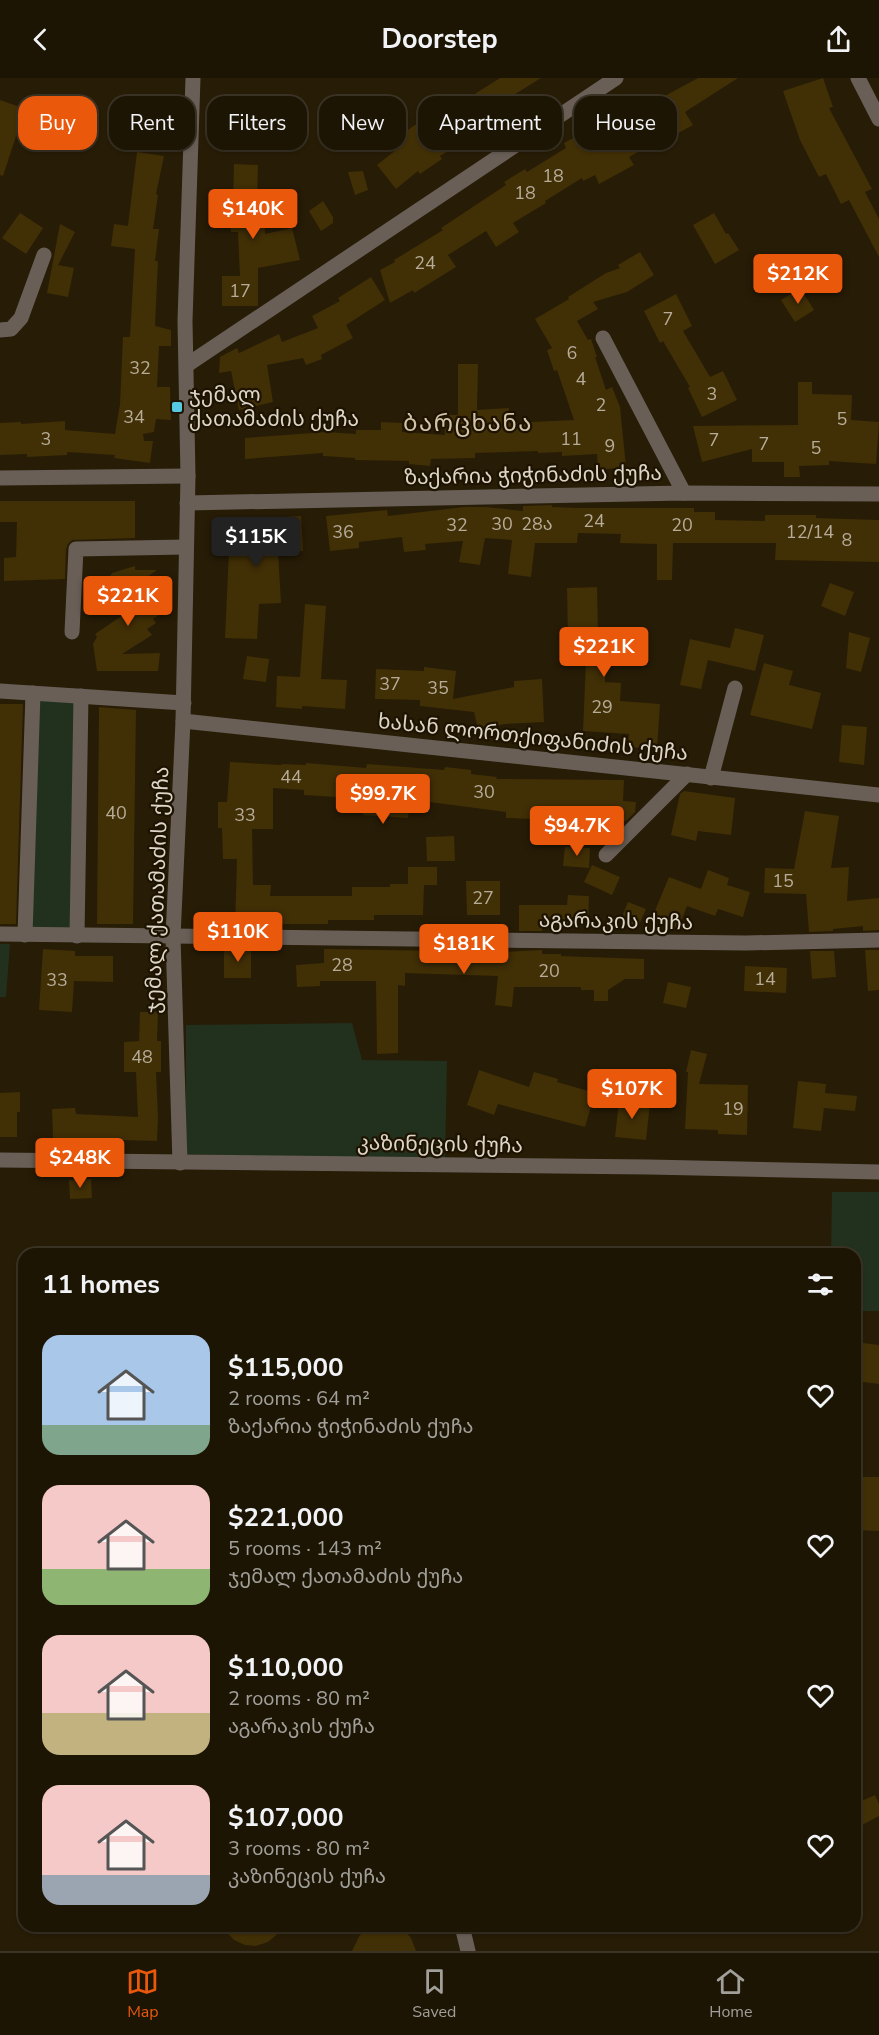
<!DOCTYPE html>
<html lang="en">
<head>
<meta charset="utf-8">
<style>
	:root { --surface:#1d1504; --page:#251e0e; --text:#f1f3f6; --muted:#a09f9a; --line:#3b3426; --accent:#ea580c }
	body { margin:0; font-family:"Nunito Sans","Noto Sans Georgian",sans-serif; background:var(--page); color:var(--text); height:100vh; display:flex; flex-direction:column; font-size:22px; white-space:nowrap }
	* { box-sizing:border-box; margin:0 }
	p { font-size:20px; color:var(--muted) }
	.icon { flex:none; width:33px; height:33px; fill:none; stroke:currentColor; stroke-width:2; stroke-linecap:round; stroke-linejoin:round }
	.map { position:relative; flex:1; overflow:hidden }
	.drawer { position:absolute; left:18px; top:1170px; width:843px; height:684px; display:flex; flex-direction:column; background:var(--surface); border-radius:18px; box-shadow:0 2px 4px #0004,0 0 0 2px var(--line) }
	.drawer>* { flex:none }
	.hud { position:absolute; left:18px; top:18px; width:843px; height:54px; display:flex; gap:12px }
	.price { position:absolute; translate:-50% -51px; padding:0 14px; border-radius:6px; background:var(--accent); color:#fff; font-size:20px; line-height:39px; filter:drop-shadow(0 2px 3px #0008) }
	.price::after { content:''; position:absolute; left:50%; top:36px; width:18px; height:14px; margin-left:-9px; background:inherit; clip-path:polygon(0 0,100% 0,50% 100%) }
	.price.active { background:#222; color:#fff }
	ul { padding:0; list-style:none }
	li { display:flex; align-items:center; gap:18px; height:150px; padding:0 24px }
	li span { display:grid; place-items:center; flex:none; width:168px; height:120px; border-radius:18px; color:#555 }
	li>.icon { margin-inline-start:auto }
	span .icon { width:72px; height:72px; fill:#fffc; stroke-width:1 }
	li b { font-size:26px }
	h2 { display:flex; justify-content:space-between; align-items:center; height:72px; padding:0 24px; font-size:26px }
	.tag { padding:0 21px; border-radius:18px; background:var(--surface); box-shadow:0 2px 4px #0004,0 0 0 2px var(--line); font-size:21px; line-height:54px }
	.tag.active { background:var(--accent); color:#fff }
	header { display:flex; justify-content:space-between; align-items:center; height:78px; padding:0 24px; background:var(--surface); font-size:27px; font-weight:700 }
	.dock { display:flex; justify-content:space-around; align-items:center; height:84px; border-top:2px solid var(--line); background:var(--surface); font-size:16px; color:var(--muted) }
	.dock a { display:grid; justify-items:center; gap:3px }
	.dock .active { color:var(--accent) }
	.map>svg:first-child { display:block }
	.green { fill:#22311e }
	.building { fill:#412f06 }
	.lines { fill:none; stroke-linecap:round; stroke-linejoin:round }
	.minor { stroke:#695f57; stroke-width:15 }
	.poi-dot { fill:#56c9e1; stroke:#1e1300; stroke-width:2 }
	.labels { text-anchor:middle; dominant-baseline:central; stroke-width:4.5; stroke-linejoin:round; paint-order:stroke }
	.number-label { font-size:18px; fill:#b6ac98 }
	.poi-label { font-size:21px; fill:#ddd6c8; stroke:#1e1300; text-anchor:start }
	.street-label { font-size:21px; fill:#ddd6c8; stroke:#1e1300 }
	.quarter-label { font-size:24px; letter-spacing:1.5px; fill:#d2c4a9; stroke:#1e1300 }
</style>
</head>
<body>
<header><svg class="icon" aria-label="back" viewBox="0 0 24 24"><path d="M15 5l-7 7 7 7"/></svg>Doorstep<svg class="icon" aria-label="share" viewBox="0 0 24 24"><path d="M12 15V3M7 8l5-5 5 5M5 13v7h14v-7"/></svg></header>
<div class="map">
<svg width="879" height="1873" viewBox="0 0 879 1873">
	<rect width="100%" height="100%" fill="#271c06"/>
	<!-- green -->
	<g class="green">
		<path d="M33 615 81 618 77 858 25 857Z"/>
		<path d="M0 866H10L6 919H0Z"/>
		<path d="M352 945 362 982 447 983 445 1083 186 1076V947Z"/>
		<path d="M832 1114H879V1233H855V1176H831Z"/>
	</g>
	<!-- building -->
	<g class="building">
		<path d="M500 0H541L507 21 514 33 440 78 442 81 420 96 418 93 396 111 377 87 401 68 396 60 418 45 424 53 462 30 459 26Z"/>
		<path d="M698 0H738L685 34 693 47 673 58 672 55 629 79 634 87 599 106 595 97 583 103 582 100 545 123 546 125 513 145 519 154 496 169 486 153 448 177 456 189 414 215 413 212 390 225 380 192 395 184 394 182 443 152 441 150 506 107 504 104 525 91 527 94 566 70 564 65 609 41 611 44 648 24 650 26Z"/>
		<path d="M823 0 833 29 829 30 872 111 865 114 879 141V179L849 122 841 126 826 96 819 99 800 62 783 13Z"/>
		<path d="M0 22 31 33 26 48 20 46 3 98 0 97Z"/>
		<path d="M137 74 164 78 156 116 158 117 153 151H159L155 183H158L155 248 171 252V268H159L157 309H170L171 342 156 341 154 354 143 356 144 363H153L150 385 114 380 115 377 67 374V377L27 379V376L0 377V345L21 344V346L65 343V352L115 356 120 326 123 259H130L135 171 111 168 114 146 128 148Z"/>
		<path d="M234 86 258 87 257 122H263L265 156 292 150 300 182 258 190V228H222V198H240L238 154H231L229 124H233Z"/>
		<path d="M363 93 368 112 355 117 348 94Z"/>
		<path d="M323 123 333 139V145L321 153 309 133Z"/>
		<path d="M20 135 43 150 26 176 2 160Z"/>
		<path d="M714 135 726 156 728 155 739 172 715 186 693 147Z"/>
		<path d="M60 146 75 154 58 187 74 190 68 219 47 215Z"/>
		<path d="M640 174 654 197 627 214 593 224 598 231 577 243 588 262 591 261 597 279H595L606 312 612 309 620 329 626 389 598 392 597 376 562 378V374L538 375V373L475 375V380L431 381 430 388 409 386V383L355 382V380L323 378V375L245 381V360L326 354 356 356V352H381V344L402 345V354L445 357 444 337H458V286H478L477 332 509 330 510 345 574 342 557 292 554 293 547 272 552 270 535 241 569 221 568 219 606 195 620 190 618 187Z"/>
		<path d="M371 199 385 222 346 247 353 260 321 277 322 281 306 287 303 280 267 287 273 324 239 332 231 293 219 295 220 279 237 270 239 275 279 256 282 264 318 250 312 238 340 223 338 220Z"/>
		<path d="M800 210 814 232 795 244 781 222Z"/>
		<path d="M676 216 692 248 683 253 710 299 723 293 737 322 702 339 688 310 690 309 663 263 660 265 644 233Z"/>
		<path d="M798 304H812V316L852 317 851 342 879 344 876 386 829 383V387L799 388 800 399H784V384H752V371L702 384 693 348 798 347Z"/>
		<path d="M0 423H135V460L72 462 68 466 66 471 65 501 4 503V480L16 479 17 444H0Z"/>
		<path d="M552 427V429L578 430H694V434H715V442L765 443V437H816V440L879 442V484L775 482 776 465H673L672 502H657V466L620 465 621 456 578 455 577 465H535L531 499 508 496 512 462 485 460 480 487 459 484 463 463 425 466 426 472 404 474 402 459 359 464V470L330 473 326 438 387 432 388 438 464 429H486L523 433V428Z"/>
		<path d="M301 438 303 473 278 474 281 525 259 526 257 561 225 560 229 473 221 474 220 447 249 446V441Z"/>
		<path d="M135 488V492H157L139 505 160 536 153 541 156 545 147 551 152 557 122 576 160 575 158 593H97L93 566 97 559 95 556 123 537 119 532 134 521 110 508 108 501 112 495Z"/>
		<path d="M830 505 854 514 845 538 821 528Z"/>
		<path d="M597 509 598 558 606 559 605 604 621 605 620 623 660 626 657 671 628 669 629 656 583 653 586 583 563 582 564 558H568L567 510Z"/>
		<path d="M305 526 326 528 321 601 347 602 345 631 302 628V631L276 629 277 598 300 599Z"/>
		<path d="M735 550 764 557 755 593 708 582 701 611 680 607 690 561 730 570Z"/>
		<path d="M849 554 870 560 861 594 846 590Z"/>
		<path d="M247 578 269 581 266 604 243 601Z"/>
		<path d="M764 585 793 593 789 607 821 615 812 651 750 637Z"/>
		<path d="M424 589 456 593 453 621 514 609V603L542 601 544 644 505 646 478 651 474 634 420 628V622L375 621 376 591 424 593Z"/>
		<path d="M0 626H23L16 846H0Z"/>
		<path d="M99 629 136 632 133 846H97Z"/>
		<path d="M842 647 867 649 864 687 839 684Z"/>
		<path d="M230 684 282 687V686L306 687V685L366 690 367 686 444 692 445 689 471 692V696L497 699 496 701 624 702 623 723 636 724 635 734 626 743 593 741V736L534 737 533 741 506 740V734L422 723V730L409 729 408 740 363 737 364 728 336 726V719L304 717V712L273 710V751H252L253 807H271L270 818H352V809H390V806H408V789H437V807H424L423 837H374V842H328V846H251V849H235L237 781H223L222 750H218V724H227Z"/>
		<path d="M684 713 735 720 731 757 698 753 696 763 671 757 680 716Z"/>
		<path d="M805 733 839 738 831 790 849 789 847 823 879 820V852L863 853V848L833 851V853L809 854 806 816 764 815 765 790 794 791Z"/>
		<path d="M454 758 455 783H427L426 759Z"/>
		<path d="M565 769 590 770 589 790 563 788Z"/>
		<path d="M592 787 620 799 612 817 584 804Z"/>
		<path d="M708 792 729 800 727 807 750 814 743 839 718 831 715 838 687 828 678 851 652 840 669 799 701 811Z"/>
		<path d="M466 803H500V837H467Z"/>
		<path d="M568 817 589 818 588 848 542 845V853H519V827H567Z"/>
		<path d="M628 824 646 831 638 849 621 841Z"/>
		<path d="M234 869H251V900H224V871H234Z"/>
		<path d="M43 871 75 873V878H113V904L74 903 72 934 39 932Z"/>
		<path d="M324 871 501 874 542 872V876H561V878L644 881V901H625L608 912V923H594V912H581V909H514L512 929 495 927 498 898 405 895V908L398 907V975L377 976 376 903H320V908L297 909 296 887 324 885Z"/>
		<path d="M865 872H879V912L868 913Z"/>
		<path d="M810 873H834L836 899 812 901Z"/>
		<path d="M745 888 787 890 786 915 744 913Z"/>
		<path d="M668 904 691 909 686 930 663 925Z"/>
		<path d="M140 934H158L157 963H161V994H156L158 1040 157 1063 53 1060 52 1031 75 1030 76 1036 138 1039 136 994H124V964L139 963Z"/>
		<path d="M691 972 707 976 699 1006 748 1007 747 1057 718 1056V1052L685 1051 688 994H686Z"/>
		<path d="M479 992 529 1009 534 994 558 1001 557 1004 595 1015 585 1049 498 1026 494 1037 467 1027Z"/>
		<path d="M798 1003 826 1006 825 1015 857 1018 855 1033 824 1030 821 1053 793 1050Z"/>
		<path d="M20 1014V1034H17V1059H0V1015Z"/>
		<path d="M619 1023 650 1026 646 1062 615 1059Z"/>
		<path d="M91 1101 92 1120 70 1121 69 1102Z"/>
		<path d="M855 1264 879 1267V1306L855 1303Z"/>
		<path d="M855 1399H879V1453L855 1452Z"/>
		<path d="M875 1717 879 1726V1738L860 1748 855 1739V1726Z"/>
		<path d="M221 1848H287L268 1864 256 1868 245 1867 234 1862Z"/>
		<path d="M372 1848H397L403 1851 411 1860 416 1873H352L360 1857Z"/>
	</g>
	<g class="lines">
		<!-- minor -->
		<g class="minor">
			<path d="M858 0 879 41"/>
			<path d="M0 252 11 251 21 240 44 177"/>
			<path d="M603 260 684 415"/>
			<path d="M187 287 616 0"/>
			<path d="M0 400 188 398"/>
			<path d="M187 425 684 415 879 416"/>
			<path d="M72 554 76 471 186 469"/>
			<path d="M0 613 184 625"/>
			<path d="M183 643 879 717"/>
			<path d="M711 700 735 610"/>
			<path d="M606 777 687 696"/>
			<path d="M0 856 746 865 879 862"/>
			<path d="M25 857 33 615"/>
			<path d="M77 858 81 618"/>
			<path d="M0 1082 649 1089 879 1094"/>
			<path d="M180 1085 173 859 183 643 188 398 185 243 193 0"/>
			<path d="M462 1848 468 1873"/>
		</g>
	</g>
	<!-- markers -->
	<rect class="poi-dot" x="171" y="323" width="12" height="12" rx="3"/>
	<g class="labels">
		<!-- number labels -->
		<g class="number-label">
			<text x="553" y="98">18</text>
			<text x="525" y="115">18</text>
			<text x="425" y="185">24</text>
			<text x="240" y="213">17</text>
			<text x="668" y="241">7</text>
			<text x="572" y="275">6</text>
			<text x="140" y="290">32</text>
			<text x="581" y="301">4</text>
			<text x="712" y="316">3</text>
			<text x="601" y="327">2</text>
			<text x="134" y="339">34</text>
			<text x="842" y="341">5</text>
			<text x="46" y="361">3</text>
			<text x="571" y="361">11</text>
			<text x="714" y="362">7</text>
			<text x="764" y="366">7</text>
			<text x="610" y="368">9</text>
			<text x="816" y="370">5</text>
			<text x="594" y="443">24</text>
			<text x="502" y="446">30</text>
			<text x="537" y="446">28ა</text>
			<text x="457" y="447">32</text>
			<text x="682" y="447">20</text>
			<text x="343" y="454">36</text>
			<text x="810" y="454">12/14</text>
			<text x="847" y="462">8</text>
			<text x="390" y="606">37</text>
			<text x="438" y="610">35</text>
			<text x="602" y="629">29</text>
			<text x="291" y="699">44</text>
			<text x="484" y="714">30</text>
			<text x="116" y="735">40</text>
			<text x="245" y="737">33</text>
			<text x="783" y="803">15</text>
			<text x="483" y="820">27</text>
			<text x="342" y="887">28</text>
			<text x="549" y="893">20</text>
			<text x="765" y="901">14</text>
			<text x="57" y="902">33</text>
			<text x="142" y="979">48</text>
			<text x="733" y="1031">19</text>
		</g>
		<!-- poi labels -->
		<g class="poi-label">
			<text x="189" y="317">ჯემალ<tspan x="189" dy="24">ქათამაძის ქუჩა</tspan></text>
		</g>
		<!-- street labels -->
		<g class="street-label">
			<text transform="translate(533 397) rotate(-1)">ზაქარია ჭიჭინაძის ქუჩა</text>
			<text transform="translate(533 659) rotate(6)">ხასან ლორთქიფანიძის ქუჩა</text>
			<text transform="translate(157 812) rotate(-88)">ჯემალ ქათამაძის ქუჩა</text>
			<text transform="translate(616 843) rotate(1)">აგარაკის ქუჩა</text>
			<text transform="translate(440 1066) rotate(1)">კაზინეცის ქუჩა</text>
		</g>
		<!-- quarter labels -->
		<g class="quarter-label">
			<text x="468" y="345">ბარცხანა</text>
		</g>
	</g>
</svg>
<b class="price" style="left:253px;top:162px">$140K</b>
<b class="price" style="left:798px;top:227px">$212K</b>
<b class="price active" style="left:256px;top:490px">$115K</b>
<b class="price" style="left:128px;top:549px">$221K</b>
<b class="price" style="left:604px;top:600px">$221K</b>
<b class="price" style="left:383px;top:747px">$99.7K</b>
<b class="price" style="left:577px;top:779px">$94.7K</b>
<b class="price" style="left:238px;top:885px">$110K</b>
<b class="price" style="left:464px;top:897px">$181K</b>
<b class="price" style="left:632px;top:1042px">$107K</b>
<b class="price" style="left:80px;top:1111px">$248K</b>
<div class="hud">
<a class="tag active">Buy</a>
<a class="tag">Rent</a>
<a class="tag">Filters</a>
<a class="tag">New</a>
<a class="tag">Apartment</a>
<a class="tag">House</a>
</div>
<section class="drawer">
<h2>11 homes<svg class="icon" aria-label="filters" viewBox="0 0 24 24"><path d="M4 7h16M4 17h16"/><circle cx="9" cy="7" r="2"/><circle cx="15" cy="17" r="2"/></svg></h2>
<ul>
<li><span style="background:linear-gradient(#a9c7e8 75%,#7fa58c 0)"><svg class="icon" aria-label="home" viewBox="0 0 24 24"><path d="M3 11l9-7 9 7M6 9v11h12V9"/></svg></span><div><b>$115,000</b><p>2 rooms · 64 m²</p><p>ზაქარია ჭიჭინაძის ქუჩა</p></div><svg class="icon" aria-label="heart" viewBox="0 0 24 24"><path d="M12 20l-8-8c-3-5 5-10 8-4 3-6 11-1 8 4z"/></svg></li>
<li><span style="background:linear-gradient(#f6c9c9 70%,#8fb573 0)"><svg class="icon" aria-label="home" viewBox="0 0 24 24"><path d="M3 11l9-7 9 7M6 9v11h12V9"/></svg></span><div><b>$221,000</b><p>5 rooms · 143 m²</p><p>ჯემალ ქათამაძის ქუჩა</p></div><svg class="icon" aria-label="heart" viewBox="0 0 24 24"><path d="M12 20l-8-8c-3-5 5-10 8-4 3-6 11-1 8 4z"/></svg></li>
<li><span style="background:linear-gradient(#f6c9c9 65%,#c2b280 0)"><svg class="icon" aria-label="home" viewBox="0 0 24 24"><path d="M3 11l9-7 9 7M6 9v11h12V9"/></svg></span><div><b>$110,000</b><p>2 rooms · 80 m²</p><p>აგარაკის ქუჩა</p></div><svg class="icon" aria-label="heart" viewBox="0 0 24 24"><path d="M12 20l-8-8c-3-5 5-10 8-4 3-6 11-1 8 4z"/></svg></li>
<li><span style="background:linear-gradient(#f6c9c9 75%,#9aa5b1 0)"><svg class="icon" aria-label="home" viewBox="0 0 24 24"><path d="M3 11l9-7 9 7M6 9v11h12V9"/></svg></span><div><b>$107,000</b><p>3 rooms · 80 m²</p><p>კაზინეცის ქუჩა</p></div><svg class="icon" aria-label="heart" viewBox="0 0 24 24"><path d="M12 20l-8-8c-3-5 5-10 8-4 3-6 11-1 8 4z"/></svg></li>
</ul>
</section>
</div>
<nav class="dock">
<a class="active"><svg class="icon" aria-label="map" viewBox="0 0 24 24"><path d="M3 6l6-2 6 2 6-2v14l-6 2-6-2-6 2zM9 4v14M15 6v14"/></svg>Map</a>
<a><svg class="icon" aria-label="saved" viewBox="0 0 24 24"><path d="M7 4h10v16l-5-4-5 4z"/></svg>Saved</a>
<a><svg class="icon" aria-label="home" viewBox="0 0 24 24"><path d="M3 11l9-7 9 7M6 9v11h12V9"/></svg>Home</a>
</nav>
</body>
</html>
